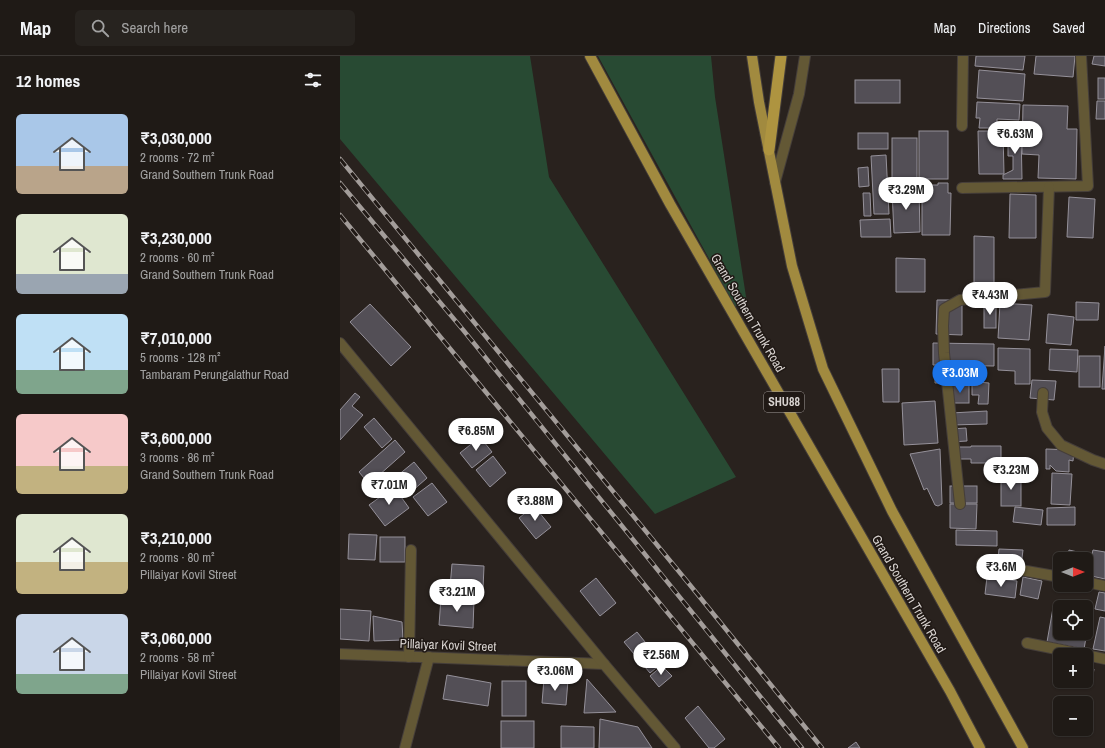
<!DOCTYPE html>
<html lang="en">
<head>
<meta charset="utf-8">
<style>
	:root { --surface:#1f1a16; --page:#27231f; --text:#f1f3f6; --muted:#a1a1a1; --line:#3c3835; --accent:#1a73e8 }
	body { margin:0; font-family:"Archivo Narrow",sans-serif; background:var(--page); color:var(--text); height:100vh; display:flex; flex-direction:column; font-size:15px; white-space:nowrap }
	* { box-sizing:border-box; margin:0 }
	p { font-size:13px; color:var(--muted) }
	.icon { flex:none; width:22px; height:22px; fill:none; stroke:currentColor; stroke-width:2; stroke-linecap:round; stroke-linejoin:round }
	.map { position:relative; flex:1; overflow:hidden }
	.side { display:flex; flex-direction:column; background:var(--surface); width:340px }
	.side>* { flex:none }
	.needle { width:26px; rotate:90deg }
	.fabs { position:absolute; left:713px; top:496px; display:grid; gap:8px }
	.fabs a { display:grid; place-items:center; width:40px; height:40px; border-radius:6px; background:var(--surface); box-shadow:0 1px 3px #0004,0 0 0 1px var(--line); font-size:20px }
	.price { position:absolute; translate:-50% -34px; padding:0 9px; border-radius:14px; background:#fff; color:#222; font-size:13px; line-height:26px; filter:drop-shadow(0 1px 2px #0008) }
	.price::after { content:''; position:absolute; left:50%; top:24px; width:12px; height:9px; margin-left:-6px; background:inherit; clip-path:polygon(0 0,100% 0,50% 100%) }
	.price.current { background:var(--accent); color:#fff }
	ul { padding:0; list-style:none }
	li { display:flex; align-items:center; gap:12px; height:100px; padding:0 16px }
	li span { display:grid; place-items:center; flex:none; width:112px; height:80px; border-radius:6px; color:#555 }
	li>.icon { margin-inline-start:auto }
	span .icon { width:48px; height:48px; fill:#fffc; stroke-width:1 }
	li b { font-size:17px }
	h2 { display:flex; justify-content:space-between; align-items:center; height:48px; padding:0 16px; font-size:17px }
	header { display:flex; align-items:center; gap:24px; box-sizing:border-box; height:56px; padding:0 20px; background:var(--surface); border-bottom:1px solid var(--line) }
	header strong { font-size:19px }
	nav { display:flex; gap:22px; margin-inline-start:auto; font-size:14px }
	.search { width:280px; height:36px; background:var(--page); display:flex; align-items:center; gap:10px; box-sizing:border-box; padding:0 14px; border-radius:6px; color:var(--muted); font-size:15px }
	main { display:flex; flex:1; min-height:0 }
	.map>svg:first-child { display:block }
	.green { fill:#284a33 }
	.building { fill:#534f56; stroke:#95919a }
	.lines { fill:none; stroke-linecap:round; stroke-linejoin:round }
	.minor-casing { stroke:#453e3a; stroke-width:12 }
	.tertiary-casing { stroke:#453e3a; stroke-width:12 }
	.primary-casing { stroke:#453e3a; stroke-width:12 }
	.trunk-casing { stroke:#453e3a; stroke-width:13 }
	.minor { stroke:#635835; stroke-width:10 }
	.tertiary { stroke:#635835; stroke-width:10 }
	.primary { stroke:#a18a3f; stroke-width:10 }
	.trunk { stroke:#ae9440; stroke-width:11 }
	.rail-casing { stroke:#a39d9a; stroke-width:4.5 }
	.rail { stroke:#201915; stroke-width:3; stroke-dasharray:9; stroke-linecap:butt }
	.labels { text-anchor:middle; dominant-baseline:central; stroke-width:3; stroke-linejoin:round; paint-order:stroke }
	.shield { fill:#201915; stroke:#a09a97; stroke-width:1 }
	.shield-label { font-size:12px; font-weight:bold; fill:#d7d2cf }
	.street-label { font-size:13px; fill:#d7d2cf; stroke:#201915 }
</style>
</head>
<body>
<header>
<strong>Map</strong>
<div class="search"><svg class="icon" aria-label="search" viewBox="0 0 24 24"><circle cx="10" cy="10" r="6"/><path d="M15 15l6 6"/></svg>Search here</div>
<nav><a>Map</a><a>Directions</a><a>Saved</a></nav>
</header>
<main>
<section class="side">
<h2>12 homes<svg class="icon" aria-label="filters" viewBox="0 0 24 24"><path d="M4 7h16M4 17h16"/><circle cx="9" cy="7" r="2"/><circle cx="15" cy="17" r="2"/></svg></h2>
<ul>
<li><span style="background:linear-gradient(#a9c7e8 65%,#b9a48a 0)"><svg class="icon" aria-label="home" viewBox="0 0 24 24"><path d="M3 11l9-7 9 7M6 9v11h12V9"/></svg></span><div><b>₹3,030,000</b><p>2 rooms · 72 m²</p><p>Grand Southern Trunk Road</p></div></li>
<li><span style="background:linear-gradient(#dfe7d0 75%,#9aa5b1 0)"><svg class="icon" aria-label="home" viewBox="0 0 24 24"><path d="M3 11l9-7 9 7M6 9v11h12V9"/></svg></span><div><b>₹3,230,000</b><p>2 rooms · 60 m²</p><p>Grand Southern Trunk Road</p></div></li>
<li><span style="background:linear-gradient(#bfe0f5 70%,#7fa58c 0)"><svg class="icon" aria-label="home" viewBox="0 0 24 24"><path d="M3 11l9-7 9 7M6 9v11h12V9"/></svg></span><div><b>₹7,010,000</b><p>5 rooms · 128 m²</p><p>Tambaram Perungalathur Road</p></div></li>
<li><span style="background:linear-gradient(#f6c9c9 65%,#c2b280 0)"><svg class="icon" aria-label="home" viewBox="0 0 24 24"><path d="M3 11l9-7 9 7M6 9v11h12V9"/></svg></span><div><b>₹3,600,000</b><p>3 rooms · 86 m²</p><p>Grand Southern Trunk Road</p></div></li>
<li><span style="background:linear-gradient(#dfe7d0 60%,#c2b280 0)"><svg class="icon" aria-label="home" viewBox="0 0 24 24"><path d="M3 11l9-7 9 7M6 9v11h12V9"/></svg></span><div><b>₹3,210,000</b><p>2 rooms · 80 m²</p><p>Pillaiyar Kovil Street</p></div></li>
<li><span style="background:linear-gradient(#c9d6e8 75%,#7fa58c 0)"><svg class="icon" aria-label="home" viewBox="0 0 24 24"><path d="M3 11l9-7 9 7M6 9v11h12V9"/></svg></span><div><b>₹3,060,000</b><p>2 rooms · 58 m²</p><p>Pillaiyar Kovil Street</p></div></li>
</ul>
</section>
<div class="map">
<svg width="765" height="692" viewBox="0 0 765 692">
	<rect width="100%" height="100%" fill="#29221e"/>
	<!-- green -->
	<g class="green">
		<path d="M0 0H190L209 121 396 421 315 458 0 83Z"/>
		<path d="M258 0H371L375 41 407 247 395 250Z"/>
	</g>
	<!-- building -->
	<g class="building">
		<path d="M636 0H685L683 14 635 10Z"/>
		<path d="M696 0H735L733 21 694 18Z"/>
		<path d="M754 0H765V10L752 8Z"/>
		<path d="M639 14 685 18 683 45 637 42Z"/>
		<rect x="758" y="22" width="7" height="21"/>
		<rect x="515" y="24" width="45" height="23"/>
		<path d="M757 45H765V63H756Z"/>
		<path d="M637 46 680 48 679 64 657 63V72H639L640 62H636Z"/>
		<path d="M683 49 728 50 727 73H737L736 123 698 122 699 99 682 98Z"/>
		<rect x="579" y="75" width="29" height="48"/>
		<path d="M638 75H663L664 118H639Z"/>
		<path d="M668 75H681L682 123H663V119L673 114V100H668Z"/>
		<rect x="518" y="77" width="30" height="16"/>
		<rect x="552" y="82" width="25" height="45"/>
		<path d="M546 99 549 158H534L531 100Z"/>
		<path d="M528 111 529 130 519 131 518 112Z"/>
		<path d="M598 127H608V137H611L610 179H582V129H598Z"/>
		<path d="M579 134 580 176 554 177 552 135Z"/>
		<path d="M523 137H530L531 160H524Z"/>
		<path d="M670 138 696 139V182H669Z"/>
		<path d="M729 141 755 143 753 182 727 181Z"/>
		<path d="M550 163 551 181H521L520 164Z"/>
		<path d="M634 180 654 181V228H634Z"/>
		<path d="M556 202 585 203V236H556Z"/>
		<path d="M597 244H622V279L596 278Z"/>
		<path d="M736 246 759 247 758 264H736Z"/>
		<path d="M660 247 692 249 689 284 658 282Z"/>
		<path d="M30 248 71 291 51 310 10 266Z"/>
		<rect x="644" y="248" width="12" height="24"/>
		<path d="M708 258 734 261 731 289 706 287Z"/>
		<path d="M593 287 654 288V310L593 309Z"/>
		<path d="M765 290V333H762Z"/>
		<path d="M658 292 690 293V328H675V315L658 314Z"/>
		<path d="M710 293 738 294 737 316 709 314Z"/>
		<rect x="739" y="300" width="21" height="31"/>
		<path d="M542 313H559V346H543Z"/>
		<path d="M595 313 636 314V327H595Z"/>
		<path d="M692 324 716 325 714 344 690 342Z"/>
		<path d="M638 326 649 327 648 348H638L639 339H632V329H638Z"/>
		<rect x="612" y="329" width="17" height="18"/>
		<path d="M15 337 20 341 12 350 23 359 0 384V354Z"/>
		<path d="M595 345 598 387 564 389 562 347Z"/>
		<path d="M647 355V368L612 369 611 357Z"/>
		<path d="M34 362 52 383 42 392 24 371Z"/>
		<path d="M626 372 627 385 610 386V373Z"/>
		<path d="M140 381 152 396 132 412 120 397Z"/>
		<path d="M55 384 65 396 29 428 19 416Z"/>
		<path d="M631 390H661V407H631V403H612V391H631Z"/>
		<path d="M600 393 602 446V448L598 450 595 449 587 432 584 434 570 398Z"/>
		<path d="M706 393 734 394 733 405 729 404V416L716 415 710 409V413H706Z"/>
		<path d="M153 400 166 417 150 431 136 414Z"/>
		<path d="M74 406 87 422 71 436 57 420Z"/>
		<path d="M712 417 732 418 730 449 711 448Z"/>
		<rect x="661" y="420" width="20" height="30"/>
		<path d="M92 427 107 446 88 460 73 441Z"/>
		<rect x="610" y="430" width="27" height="17"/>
		<path d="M54 431 69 452 45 470 29 449Z"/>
		<path d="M610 448H637L636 473 610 472Z"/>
		<path d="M194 450 211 471 196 483 179 462Z"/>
		<path d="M675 451 703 454 701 469 673 466Z"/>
		<path d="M735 451V469H707V452Z"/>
		<path d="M616 474 657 475V490L616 489Z"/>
		<path d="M9 478 37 479 35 504 8 503Z"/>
		<rect x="40" y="481" width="25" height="25"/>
		<path d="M659 493 683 494 681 510 658 504Z"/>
		<path d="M729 494 746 498 745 503H727Z"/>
		<path d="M753 494 765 496V523L747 519Z"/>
		<path d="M112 508 144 510 143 533 110 531Z"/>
		<path d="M647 521 677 525 675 542 645 538Z"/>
		<path d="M683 521 702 525 698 543 680 539Z"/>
		<path d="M256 522 276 547 260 560 240 535Z"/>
		<path d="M759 536 765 537V555L755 553Z"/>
		<path d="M101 542 134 544 133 572 99 569Z"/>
		<path d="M713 552 720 553V577H746V558L750 559 744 593 707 586Z"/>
		<path d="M0 553 31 555 29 585 0 583Z"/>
		<path d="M33 560 62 566 63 584 34 585Z"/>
		<path d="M760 561 765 562V595L753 593Z"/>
		<path d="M297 576 322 607 310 617 284 586Z"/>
		<path d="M719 600H720V623H715Z"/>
		<path d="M322 610 332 620 319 631 310 620Z"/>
		<path d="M746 612 754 613 752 625 746 624Z"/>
		<path d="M107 619 151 627 148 650 103 643Z"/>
		<path d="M204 623 228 624 226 649 202 647Z"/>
		<path d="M247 623 276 656 244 657Z"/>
		<rect x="162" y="625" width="24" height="35"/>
		<path d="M358 650 385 683 374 692H369L345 662Z"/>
		<path d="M260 663 298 671 312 692H259Z"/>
		<rect x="161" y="665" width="33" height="27"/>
		<path d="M221 670 254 671V692H221Z"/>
		<path d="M516 686 520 692H508Z"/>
	</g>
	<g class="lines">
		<!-- minor casing -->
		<g class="minor-casing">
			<g id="minor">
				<path d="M622 70 623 0"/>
				<path d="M622 132 748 130 741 0"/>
				<path d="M703 337 702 356 707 372 721 389 753 404 765 408"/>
				<path d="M620 448 604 297 603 270 604 253 620 244 705 236 709 131"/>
				<path d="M642 507 720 521"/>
				<path d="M746 526 765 530"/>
				<path d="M687 587 746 599"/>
				<path d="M0 598 264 608"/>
				<path d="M746 599 765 603"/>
				<path d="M69 601 71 494"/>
				<path d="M65 692 89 601"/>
			</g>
		</g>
		<!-- tertiary casing -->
		<g class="tertiary-casing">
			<g id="tertiary">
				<path d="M435 126 459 38 465 0"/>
				<path d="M0 287 264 608 335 692"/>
			</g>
		</g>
		<!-- primary casing -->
		<g class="primary-casing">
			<g id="primary">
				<path d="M250 0 330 148 610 635 640 692"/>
				<path d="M412 0 419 46 452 210 483 313 552 455 683 692"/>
			</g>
		</g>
		<!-- trunk casing -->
		<g class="trunk-casing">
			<path id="trunk" d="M429 94 441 0"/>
		</g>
		<!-- minor -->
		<use href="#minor" class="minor"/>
		<!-- tertiary -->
		<use href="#tertiary" class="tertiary"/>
		<!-- primary -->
		<use href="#primary" class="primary"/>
		<!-- trunk -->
		<use href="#trunk" class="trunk"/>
		<!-- rail casing -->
		<g class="rail-casing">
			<g id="rail">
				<path d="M0 103 350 529 482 692"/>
				<path d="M0 127 124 275 462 692"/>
				<path d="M0 159 439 692"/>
			</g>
		</g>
		<!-- rail -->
		<use href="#rail" class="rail"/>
	</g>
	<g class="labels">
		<!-- shield labels -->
		<rect class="shield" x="424" y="336" width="40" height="20" rx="3"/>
		<g class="shield-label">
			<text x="444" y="346">SHU88</text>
		</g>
		<!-- street labels -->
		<g class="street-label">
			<text transform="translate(408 257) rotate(60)">Grand Southern Trunk Road</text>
			<text transform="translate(569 538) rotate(60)">Grand Southern Trunk Road</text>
			<text transform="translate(108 589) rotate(2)">Pillaiyar Kovil Street</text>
		</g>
	</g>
</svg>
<div class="fabs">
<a><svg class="needle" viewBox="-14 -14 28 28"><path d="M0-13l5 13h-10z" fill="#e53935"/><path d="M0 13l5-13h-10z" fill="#a1a1a1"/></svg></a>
<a><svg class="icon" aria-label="locate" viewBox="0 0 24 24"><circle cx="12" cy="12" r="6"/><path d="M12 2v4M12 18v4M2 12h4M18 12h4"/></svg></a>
<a>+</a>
<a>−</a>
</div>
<b class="price" style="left:675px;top:99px">₹6.63M</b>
<b class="price" style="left:566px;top:155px">₹3.29M</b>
<b class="price" style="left:650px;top:260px">₹4.43M</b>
<b class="price current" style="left:620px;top:338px">₹3.03M</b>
<b class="price" style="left:136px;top:396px">₹6.85M</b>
<b class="price" style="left:671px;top:435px">₹3.23M</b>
<b class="price" style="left:49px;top:450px">₹7.01M</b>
<b class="price" style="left:195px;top:466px">₹3.88M</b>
<b class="price" style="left:661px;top:532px">₹3.6M</b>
<b class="price" style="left:117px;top:557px">₹3.21M</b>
<b class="price" style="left:321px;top:620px">₹2.56M</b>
<b class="price" style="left:215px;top:636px">₹3.06M</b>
</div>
</main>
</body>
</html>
